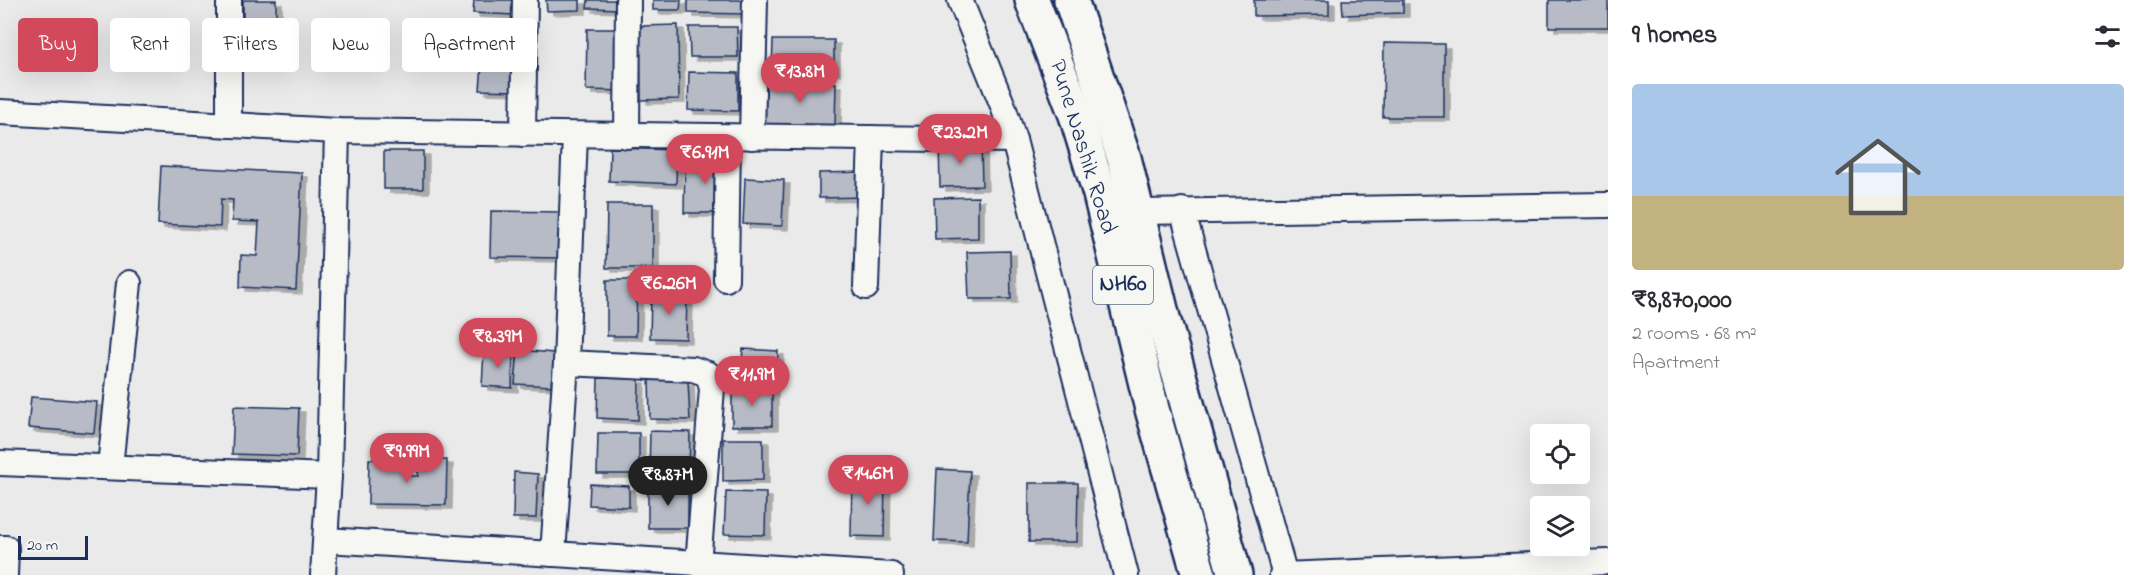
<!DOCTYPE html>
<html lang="en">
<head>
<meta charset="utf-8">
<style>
	:root { --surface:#fff; --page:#f2f2f3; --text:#2b2b33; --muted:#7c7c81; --line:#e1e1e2; --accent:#d1495b }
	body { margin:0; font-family:"Indie Flower",sans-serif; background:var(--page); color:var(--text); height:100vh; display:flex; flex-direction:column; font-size:22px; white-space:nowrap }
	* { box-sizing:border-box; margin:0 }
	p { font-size:20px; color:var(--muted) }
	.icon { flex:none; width:33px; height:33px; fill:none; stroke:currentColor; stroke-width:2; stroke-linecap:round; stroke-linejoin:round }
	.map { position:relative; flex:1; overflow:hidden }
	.sheet { display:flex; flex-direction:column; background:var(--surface); width:540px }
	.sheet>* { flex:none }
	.banner { position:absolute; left:18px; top:18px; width:570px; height:54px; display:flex; gap:12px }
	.fabs { position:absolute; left:1530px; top:424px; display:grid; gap:12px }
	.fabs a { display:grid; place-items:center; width:60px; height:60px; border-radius:6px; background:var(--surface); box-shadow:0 6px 24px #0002; font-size:30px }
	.scale { position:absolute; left:18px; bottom:15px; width:70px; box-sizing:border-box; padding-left:6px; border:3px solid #1b2f5e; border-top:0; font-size:16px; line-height:21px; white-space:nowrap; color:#1b2f5e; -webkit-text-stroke:4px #f6f6f2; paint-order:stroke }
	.price { position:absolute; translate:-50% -51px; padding:0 14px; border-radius:21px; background:var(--accent); color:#fff; font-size:20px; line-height:39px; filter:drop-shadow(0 2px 3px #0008) }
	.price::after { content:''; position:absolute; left:50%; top:36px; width:18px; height:14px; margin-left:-9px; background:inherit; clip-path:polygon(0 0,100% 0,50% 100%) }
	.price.active { background:#222; color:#fff }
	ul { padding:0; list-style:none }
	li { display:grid; align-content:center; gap:12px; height:318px; padding:0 24px }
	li+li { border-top:2px solid var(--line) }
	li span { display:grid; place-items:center; height:186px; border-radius:6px; color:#555 }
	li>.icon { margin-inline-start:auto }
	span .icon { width:108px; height:108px; fill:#fffc; stroke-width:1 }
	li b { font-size:26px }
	h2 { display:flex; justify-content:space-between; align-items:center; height:72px; padding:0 24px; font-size:26px }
	.tag { padding:0 21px; border-radius:6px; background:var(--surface); box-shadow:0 6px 24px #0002; font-size:21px; line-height:54px }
	.tag.active { background:var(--accent); color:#fff }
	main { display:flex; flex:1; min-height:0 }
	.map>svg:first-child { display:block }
	.building { fill:#b6bbc6; stroke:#1b2f5e; stroke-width:1.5; filter:url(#shadow) }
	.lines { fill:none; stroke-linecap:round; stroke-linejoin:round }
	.minor-casing { stroke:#1b2f5e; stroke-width:28 }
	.highway-casing { stroke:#1b2f5e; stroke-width:38 }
	.minor { stroke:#f6f6f2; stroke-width:24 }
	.highway { stroke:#f6f6f2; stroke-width:33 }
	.labels { text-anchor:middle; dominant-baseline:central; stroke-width:5; stroke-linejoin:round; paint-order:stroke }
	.shield { fill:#f6f6f2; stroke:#5d6b8a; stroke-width:1.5 }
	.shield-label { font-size:22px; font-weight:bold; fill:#1b2f5e }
	.street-label { font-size:24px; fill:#1b2f5e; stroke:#f6f6f2 }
</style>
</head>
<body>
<main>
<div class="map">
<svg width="1608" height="575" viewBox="0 0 1608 575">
	<defs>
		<filter id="shadow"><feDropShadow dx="6" dy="4" stdDeviation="0" flood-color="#0004"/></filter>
	</defs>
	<rect width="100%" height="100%" fill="#e9eae9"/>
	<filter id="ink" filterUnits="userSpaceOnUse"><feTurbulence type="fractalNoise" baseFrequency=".0167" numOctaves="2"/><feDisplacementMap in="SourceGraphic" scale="12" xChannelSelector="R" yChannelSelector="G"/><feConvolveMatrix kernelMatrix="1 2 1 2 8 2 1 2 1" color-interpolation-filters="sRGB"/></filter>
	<g filter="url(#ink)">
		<!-- building -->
		<g class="building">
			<rect x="243" y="0" width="33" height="20"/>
			<path d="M474 0H515L514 15 473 13Z"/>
			<path d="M546 0H580V10L547 11Z"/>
			<path d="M588 0H621L620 9 587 8Z"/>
			<path d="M653 0H681L680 10H653Z"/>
			<path d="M688 0H746V14L688 13Z"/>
			<path d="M1254 0H1329V15L1254 16Z"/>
			<path d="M1342 0H1403V13L1343 15Z"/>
			<rect x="1549" y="0" width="59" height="27"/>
			<path d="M482 21 520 22 518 91 480 90 484 38H482Z"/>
			<path d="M678 25 679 99 641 100 640 26Z"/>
			<path d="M689 27H737L738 57H690Z"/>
			<path d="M587 29H623L622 91 586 90Z"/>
			<path d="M241 40 273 41V58L241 57Z"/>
			<path d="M773 40H834V71H772Z"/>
			<path d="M1384 43 1444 44V117H1383Z"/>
			<path d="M689 72 738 73V111L688 110Z"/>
			<path d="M766 82 836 83 835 126 765 125Z"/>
			<path d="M981 142 982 186 940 187 939 143Z"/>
			<path d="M610 148 677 150 676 184 609 181Z"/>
			<rect x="384" y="151" width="39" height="38"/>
			<path d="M685 157H726V213H684Z"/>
			<path d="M161 166 302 173 296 290 240 287 241 255 257 256 259 222 232 221 233 200 221 199 220 227 158 224Z"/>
			<path d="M864 172 865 197 819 198V173Z"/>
			<path d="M745 178 784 180 782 226 743 224Z"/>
			<path d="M978 197V238L935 239 934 198Z"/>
			<path d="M607 204H653V268H606Z"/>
			<path d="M491 211 562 212 561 258 490 257Z"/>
			<path d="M1010 251 1011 299H969L967 252Z"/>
			<path d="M607 280H637L636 336H607Z"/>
			<path d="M651 294H687L686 339 650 338Z"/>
			<path d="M743 349 778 351 777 374 741 371Z"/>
			<path d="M484 350 513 351 512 388 482 386Z"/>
			<path d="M518 350 554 353 551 386 515 384Z"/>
			<path d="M598 378 639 379 638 420 597 418Z"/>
			<path d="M649 378 688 381 690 420 650 419Z"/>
			<rect x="732" y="388" width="40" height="38"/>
			<path d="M31 397 97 402 94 433 28 428Z"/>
			<path d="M234 406 299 408 297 456 232 454Z"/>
			<path d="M650 431 690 432 689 475 649 474Z"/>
			<path d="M598 433H639V474H597Z"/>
			<path d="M723 439H763V480L723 481Z"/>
			<path d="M369 459 398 460V468L404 469V476H418V469H422L423 460H447L446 505 368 504Z"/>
			<path d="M937 469 970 471 967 542 934 541Z"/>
			<path d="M514 472 538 474 536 518H513Z"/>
			<path d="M852 475 885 476 884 537 851 536Z"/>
			<path d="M1029 483H1078L1077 542H1029Z"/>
			<path d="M590 484 629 486V507L589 505Z"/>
			<path d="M688 486V528H648V487Z"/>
			<path d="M726 492 766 493 765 535 724 534Z"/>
		</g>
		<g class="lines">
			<!-- minor casing -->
			<g class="minor-casing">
				<g id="minor">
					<path d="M229 0V125"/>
					<path d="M960 0 1003 106 1014 140 1126 575"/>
					<path d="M0 112 337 131 1014 140"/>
					<path d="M523 134 525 0"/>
					<path d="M627 136 628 0"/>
					<path d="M752 137 755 0"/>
					<path d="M1182 210 1285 575"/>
					<path d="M1139 212 1608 205"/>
					<path d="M726 279 728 137"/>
					<path d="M866 287 871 138"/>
					<path d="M566 363 693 369 708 374 712 389 698 564"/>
					<path d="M0 463 329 476"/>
					<path d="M110 467 129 283"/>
					<path d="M326 540 891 575"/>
					<path d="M0 548H6L5 575"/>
					<path d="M553 554 566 363 575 135"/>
					<path d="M323 575 329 476 337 131"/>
					<path d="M1282 575 1608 562"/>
				</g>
			</g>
			<!-- highway casing -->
			<g class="highway-casing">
				<g id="highway">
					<path d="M1032 0 1076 115 1100 194 1152 409 1199 575"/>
					<path d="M1071 0 1124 158 1163 318 1235 575"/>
				</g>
			</g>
			<!-- minor -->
			<use href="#minor" class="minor"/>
			<!-- highway -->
			<use href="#highway" class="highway"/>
		</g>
	</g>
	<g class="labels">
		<!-- shield labels -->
		<rect class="shield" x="1093" y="266" width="60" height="38" rx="4.5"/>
		<g class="shield-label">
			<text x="1123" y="285">NH60</text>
		</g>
		<!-- street labels -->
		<g class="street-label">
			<text transform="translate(1082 147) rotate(73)">Pune Nashik Road</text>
		</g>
	</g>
</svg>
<div class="fabs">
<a><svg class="icon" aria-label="locate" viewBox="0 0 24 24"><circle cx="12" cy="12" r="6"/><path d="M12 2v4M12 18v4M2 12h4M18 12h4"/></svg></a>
<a><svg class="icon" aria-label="layers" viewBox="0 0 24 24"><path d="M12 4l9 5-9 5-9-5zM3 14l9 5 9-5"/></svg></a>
</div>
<div class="scale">20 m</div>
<b class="price" style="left:800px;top:104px">₹13.8M</b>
<b class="price" style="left:960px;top:165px">₹23.2M</b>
<b class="price" style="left:705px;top:185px">₹6.91M</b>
<b class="price" style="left:669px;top:316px">₹6.26M</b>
<b class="price" style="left:498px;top:369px">₹8.39M</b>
<b class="price" style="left:752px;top:407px">₹11.9M</b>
<b class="price" style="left:407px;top:484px">₹9.99M</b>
<b class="price" style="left:868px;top:506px">₹14.6M</b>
<b class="price active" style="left:668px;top:507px">₹8.87M</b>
<div class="banner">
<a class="tag active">Buy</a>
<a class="tag">Rent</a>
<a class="tag">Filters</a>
<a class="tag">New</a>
<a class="tag">Apartment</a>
</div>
</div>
<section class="sheet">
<h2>9 homes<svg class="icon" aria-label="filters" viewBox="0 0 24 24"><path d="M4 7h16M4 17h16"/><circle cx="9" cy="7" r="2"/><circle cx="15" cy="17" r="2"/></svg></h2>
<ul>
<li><span style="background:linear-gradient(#a9c7e8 60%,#c2b280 0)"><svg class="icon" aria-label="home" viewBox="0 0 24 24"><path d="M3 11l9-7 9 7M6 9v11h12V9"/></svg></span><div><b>₹8,870,000</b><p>2 rooms · 68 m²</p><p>Apartment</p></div></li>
</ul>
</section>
</main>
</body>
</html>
